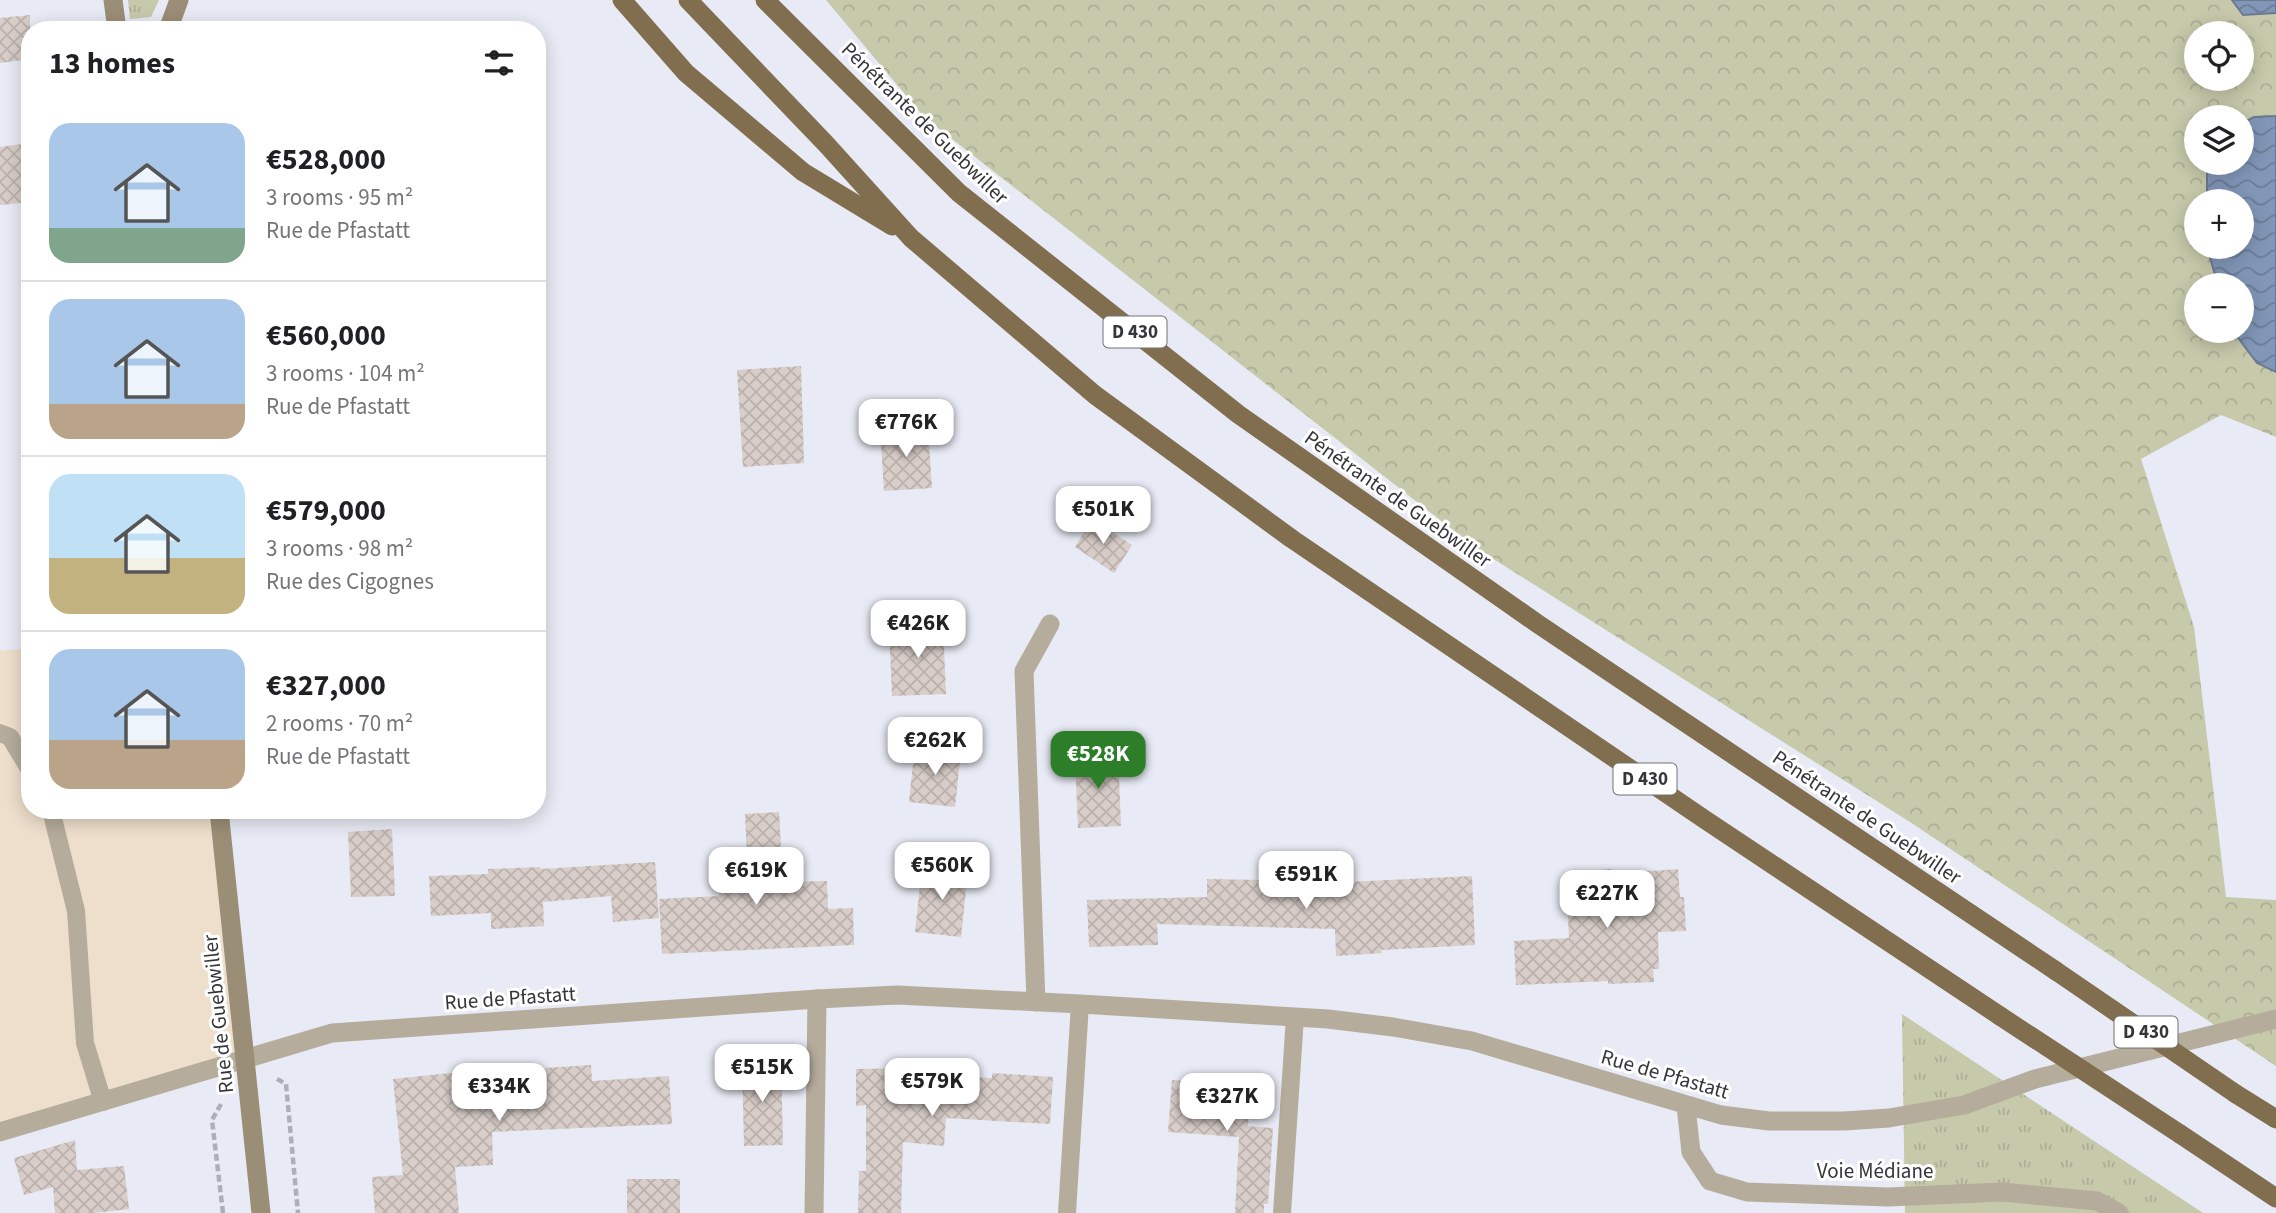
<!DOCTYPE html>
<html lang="en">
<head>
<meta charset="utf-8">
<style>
	:root { --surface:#fff; --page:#f6f6f6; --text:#202124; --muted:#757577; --line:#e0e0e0; --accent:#2d7e29 }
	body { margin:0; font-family:"Source Sans 3",sans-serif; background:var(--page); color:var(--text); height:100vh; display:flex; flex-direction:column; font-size:26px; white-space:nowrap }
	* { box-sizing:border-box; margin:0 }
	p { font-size:23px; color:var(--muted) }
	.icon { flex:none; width:38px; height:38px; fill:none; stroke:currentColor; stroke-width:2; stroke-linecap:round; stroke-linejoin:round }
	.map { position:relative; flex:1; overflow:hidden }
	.panel { position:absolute; left:21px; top:21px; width:525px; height:798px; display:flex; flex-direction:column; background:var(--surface); border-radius:28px; box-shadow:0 4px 18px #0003 }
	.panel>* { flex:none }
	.controls { position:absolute; left:2184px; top:21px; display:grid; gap:14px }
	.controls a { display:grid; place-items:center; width:70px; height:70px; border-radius:50%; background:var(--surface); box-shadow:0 4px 18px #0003; font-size:35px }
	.price { position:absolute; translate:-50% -60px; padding:0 16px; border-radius:14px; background:#fff; color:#222; font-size:23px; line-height:46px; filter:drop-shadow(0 2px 4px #0008) }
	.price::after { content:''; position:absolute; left:50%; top:42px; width:21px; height:16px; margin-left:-10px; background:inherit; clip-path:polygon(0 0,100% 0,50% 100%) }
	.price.current { background:var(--accent); color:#fff }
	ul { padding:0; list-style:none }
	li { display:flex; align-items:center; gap:21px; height:175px; padding:0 28px }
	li+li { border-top:2px solid var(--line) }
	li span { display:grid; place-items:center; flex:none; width:196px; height:140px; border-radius:21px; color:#555 }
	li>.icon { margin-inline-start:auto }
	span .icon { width:84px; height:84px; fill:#fffc; stroke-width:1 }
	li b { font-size:30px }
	h2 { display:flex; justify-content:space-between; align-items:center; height:84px; padding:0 28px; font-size:30px }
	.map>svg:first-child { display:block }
	.commercial { fill:#eedecc }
	.grass { fill:url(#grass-tufts) }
	.forest { fill:url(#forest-crowns); fill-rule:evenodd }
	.water { fill:url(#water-waves); stroke:#6b7a92; stroke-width:2 }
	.building { fill:url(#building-cross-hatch) }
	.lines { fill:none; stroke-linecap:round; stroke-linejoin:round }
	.path { stroke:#adafb8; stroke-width:4.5; stroke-dasharray:7 3.5; stroke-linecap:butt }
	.service { stroke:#b5ac9c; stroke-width:18 }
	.minor { stroke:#b5ac9c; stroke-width:19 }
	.secondary { stroke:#9b8e76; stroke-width:19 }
	.trunk { stroke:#806e4e; stroke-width:19 }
	.trunk-bridge { stroke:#806e4e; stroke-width:19 }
	.labels { text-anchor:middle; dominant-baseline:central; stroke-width:6; stroke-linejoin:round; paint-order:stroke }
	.shield { fill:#fff; stroke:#727275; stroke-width:2 }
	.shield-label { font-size:19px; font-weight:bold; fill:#35363a }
	.street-label { font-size:21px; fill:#35363a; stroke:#fff }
</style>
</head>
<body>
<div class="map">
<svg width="2276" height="1213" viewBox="0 0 2276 1213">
	<defs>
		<pattern id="grass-tufts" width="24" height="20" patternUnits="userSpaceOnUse" patternTransform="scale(1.75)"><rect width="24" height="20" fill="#c7c9ab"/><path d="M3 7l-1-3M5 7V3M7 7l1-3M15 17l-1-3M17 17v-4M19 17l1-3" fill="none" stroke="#acad94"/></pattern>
		<pattern id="forest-crowns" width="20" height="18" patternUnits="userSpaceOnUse" patternTransform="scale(1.75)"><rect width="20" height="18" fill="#c7c9ab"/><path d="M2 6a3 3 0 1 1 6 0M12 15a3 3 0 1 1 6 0" fill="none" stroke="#acad94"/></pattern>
		<pattern id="water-waves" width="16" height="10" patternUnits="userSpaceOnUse" patternTransform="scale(1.75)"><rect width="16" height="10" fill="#8297b8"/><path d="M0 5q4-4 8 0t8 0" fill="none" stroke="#6b7c97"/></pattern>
		<pattern id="building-cross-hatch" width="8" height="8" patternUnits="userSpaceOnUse" patternTransform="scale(1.75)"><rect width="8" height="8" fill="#d8cdc8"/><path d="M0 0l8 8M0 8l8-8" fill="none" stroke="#bab1ad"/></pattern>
	</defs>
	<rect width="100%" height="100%" fill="#e8eaf5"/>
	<!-- commercial -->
	<path class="commercial" d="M30 648V810H219L246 1059 0 1132V651Z"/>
	<!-- grass -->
	<g class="grass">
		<path d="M128 0H159L151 17 130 19Z"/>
		<path d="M1902 1014 2203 1213H1905Z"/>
	</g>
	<!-- forest -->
	<path class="forest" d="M826 0H2232L2243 15 2276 13V116L2254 117 2242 123V117H2196V163H2208L2207 201H2196V247H2207L2218 285H2196V331H2233L2257 363 2276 372V437L2221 415 2141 459 2194 627 2226 897 2276 900V1066L1910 822 1476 548 924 117ZM2196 33H2242V79H2196Z"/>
	<!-- water -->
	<g class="water">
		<path d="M2232 0H2276V13L2243 15Z"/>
		<path d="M2276 116V372L2257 363 2233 331H2242V285H2218L2207 247H2242V201H2207V164L2208 163H2242V123L2254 117Z"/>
	</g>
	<!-- building -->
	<g class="building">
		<path d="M30 15V59L0 63V18Z"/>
		<path d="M30 143V202L0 205V147Z"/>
		<path d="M801 366 804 463 743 467 737 370Z"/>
		<path d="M928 427 932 488 884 491 880 430Z"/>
		<path d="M1092 519 1132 545 1114 573 1075 547Z"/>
		<path d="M943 624 946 694 892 696 889 626Z"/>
		<path d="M915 746 961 752 955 807 909 802Z"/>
		<path d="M1118 753 1121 826 1078 828 1075 755Z"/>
		<path d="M779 812 783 882 827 881 828 909 853 908 854 945 662 954 659 899 719 896 718 881 748 880 745 814Z"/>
		<path d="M392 829 395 896 351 897 348 832Z"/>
		<path d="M655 862 659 918 613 922 611 896 543 902 544 926 491 929V913L431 916 429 876 488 874V869L540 867 541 869Z"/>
		<path d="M1346 862 1347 882 1472 876 1475 945 1381 950 1382 953 1336 956 1335 929 1157 924 1158 945 1089 947 1087 900 1207 897V879L1308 881 1307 864Z"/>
		<path d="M922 867 968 872 961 937 915 932Z"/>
		<path d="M1611 869V874L1678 869 1680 897H1684L1686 931 1658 932 1659 969H1653L1654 982 1608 984V981L1516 985 1514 941 1569 938 1566 872Z"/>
		<path d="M781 1061 783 1145 744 1146 742 1062Z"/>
		<path d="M591 1065 592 1081 669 1076 672 1124 492 1132 493 1165 455 1167 459 1213H375L372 1177 403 1175 393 1079 450 1073 546 1070 545 1068Z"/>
		<path d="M930 1068V1075L992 1078V1073L1053 1077 1050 1124 946 1118 944 1146 903 1142 901 1213H858L859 1171H866V1105L856 1106V1069Z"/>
		<path d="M1172 1080 1251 1086 1248 1126 1273 1128 1268 1204H1264V1213H1235L1239 1137 1168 1132Z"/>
		<path d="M75 1140 77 1170 124 1166 129 1209 94 1213H55L53 1187 24 1195 14 1158Z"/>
		<rect x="627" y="1179" width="53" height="34"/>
	</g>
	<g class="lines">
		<!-- path -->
		<g class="path">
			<path d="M277 1079 286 1084 298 1213"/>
			<path d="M221 1104 212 1120 223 1213"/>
		</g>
		<!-- service -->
		<g class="service">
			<path d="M0 733 10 737 30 770"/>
			<path d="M51 810 76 911 85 1043 103 1102"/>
			<path d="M1067 1213 1080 1004"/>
			<path d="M1282 1213 1295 1017"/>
		</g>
		<!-- minor -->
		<g class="minor">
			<path d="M1036 1002 1024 671 1050 624"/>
			<path d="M1686 1106 1691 1152 1710 1181 1747 1192 1888 1197 2002 1192 2097 1201 2119 1213"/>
			<path d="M0 1132 332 1033 817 999 897 995 1080 1004 1328 1019 1393 1027 1472 1041 1721 1115 1769 1121H1844L1889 1118 1964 1105 2035 1079 2276 1019"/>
			<path d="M814 1213 817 999"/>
		</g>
		<!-- secondary -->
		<g class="secondary">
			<path d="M113 0 117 30"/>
			<path d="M168 30 179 0"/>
			<path d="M219 810 261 1213"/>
		</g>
		<!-- trunk -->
		<g class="trunk">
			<path d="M622 0 686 73 803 172 892 226"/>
			<path d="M688 0 826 144 911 238 1095 395 1292 539 1704 819 2000 1016"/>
			<path d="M765 0 959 193 1238 414 1538 624 2056 971"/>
			<path d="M2236 1094 2276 1119"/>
			<path d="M2180 1134 2276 1198"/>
		</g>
		<!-- trunk-bridge -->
		<g class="trunk-bridge">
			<path d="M2056 971 2236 1094"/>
			<path d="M2000 1016 2180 1134"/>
		</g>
	</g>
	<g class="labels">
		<!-- shield labels -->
		<g class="shield">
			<rect x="1103.5" y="316.5" width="63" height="31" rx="5"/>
			<rect x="1613.5" y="763.5" width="63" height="31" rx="5"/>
			<rect x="2114.5" y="1016.5" width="63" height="31" rx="5"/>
		</g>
		<g class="shield-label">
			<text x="1135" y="332">D 430</text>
			<text x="1645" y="779">D 430</text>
			<text x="2146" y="1032">D 430</text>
		</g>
		<!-- street labels -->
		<g class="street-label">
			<text transform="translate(925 123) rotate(44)">Pénétrante de Guebwiller</text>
			<text transform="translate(1398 499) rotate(35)">Pénétrante de Guebwiller</text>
			<text transform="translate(1867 817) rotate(34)">Pénétrante de Guebwiller</text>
			<text transform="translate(510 998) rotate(-4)">Rue de Pfastatt</text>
			<text transform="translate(218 1014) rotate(-96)">Rue de Guebwiller</text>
			<text transform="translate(1665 1074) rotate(16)">Rue de Pfastatt</text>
			<text x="1875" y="1171">Voie Médiane</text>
		</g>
	</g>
</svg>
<div class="controls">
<a><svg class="icon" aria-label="locate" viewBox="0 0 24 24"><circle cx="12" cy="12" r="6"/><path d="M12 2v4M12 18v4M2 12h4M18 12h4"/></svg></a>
<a><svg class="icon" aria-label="layers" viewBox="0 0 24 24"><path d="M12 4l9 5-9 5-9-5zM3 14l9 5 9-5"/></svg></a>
<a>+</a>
<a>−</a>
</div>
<b class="price" style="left:906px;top:459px">€776K</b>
<b class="price" style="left:1103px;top:546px">€501K</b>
<b class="price" style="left:918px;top:660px">€426K</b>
<b class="price" style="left:935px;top:777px">€262K</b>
<b class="price current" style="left:1098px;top:791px">€528K</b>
<b class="price" style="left:942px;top:902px">€560K</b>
<b class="price" style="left:756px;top:907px">€619K</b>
<b class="price" style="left:1306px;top:911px">€591K</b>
<b class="price" style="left:1607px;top:930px">€227K</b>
<b class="price" style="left:762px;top:1104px">€515K</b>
<b class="price" style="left:932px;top:1118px">€579K</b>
<b class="price" style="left:499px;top:1123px">€334K</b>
<b class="price" style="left:1227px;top:1133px">€327K</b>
<section class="panel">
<h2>13 homes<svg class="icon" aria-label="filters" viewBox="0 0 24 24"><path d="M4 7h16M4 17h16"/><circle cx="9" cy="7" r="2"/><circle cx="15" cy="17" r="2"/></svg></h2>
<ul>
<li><span style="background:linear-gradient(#a9c7e8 75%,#7fa58c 0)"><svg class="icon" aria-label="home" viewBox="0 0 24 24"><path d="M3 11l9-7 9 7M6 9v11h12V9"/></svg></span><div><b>€528,000</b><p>3 rooms · 95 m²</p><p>Rue de Pfastatt</p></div></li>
<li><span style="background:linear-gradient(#a9c7e8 75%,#b9a48a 0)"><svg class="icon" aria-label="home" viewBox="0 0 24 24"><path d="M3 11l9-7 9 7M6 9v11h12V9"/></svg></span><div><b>€560,000</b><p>3 rooms · 104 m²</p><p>Rue de Pfastatt</p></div></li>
<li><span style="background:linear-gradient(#bfe0f5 60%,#c2b280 0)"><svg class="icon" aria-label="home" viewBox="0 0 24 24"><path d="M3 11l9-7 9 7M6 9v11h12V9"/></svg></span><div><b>€579,000</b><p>3 rooms · 98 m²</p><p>Rue des Cigognes</p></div></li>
<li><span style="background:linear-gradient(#a9c7e8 65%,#b9a48a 0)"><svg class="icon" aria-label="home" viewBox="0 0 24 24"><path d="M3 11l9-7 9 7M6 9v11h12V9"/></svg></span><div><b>€327,000</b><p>2 rooms · 70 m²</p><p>Rue de Pfastatt</p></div></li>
</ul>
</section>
</div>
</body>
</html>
